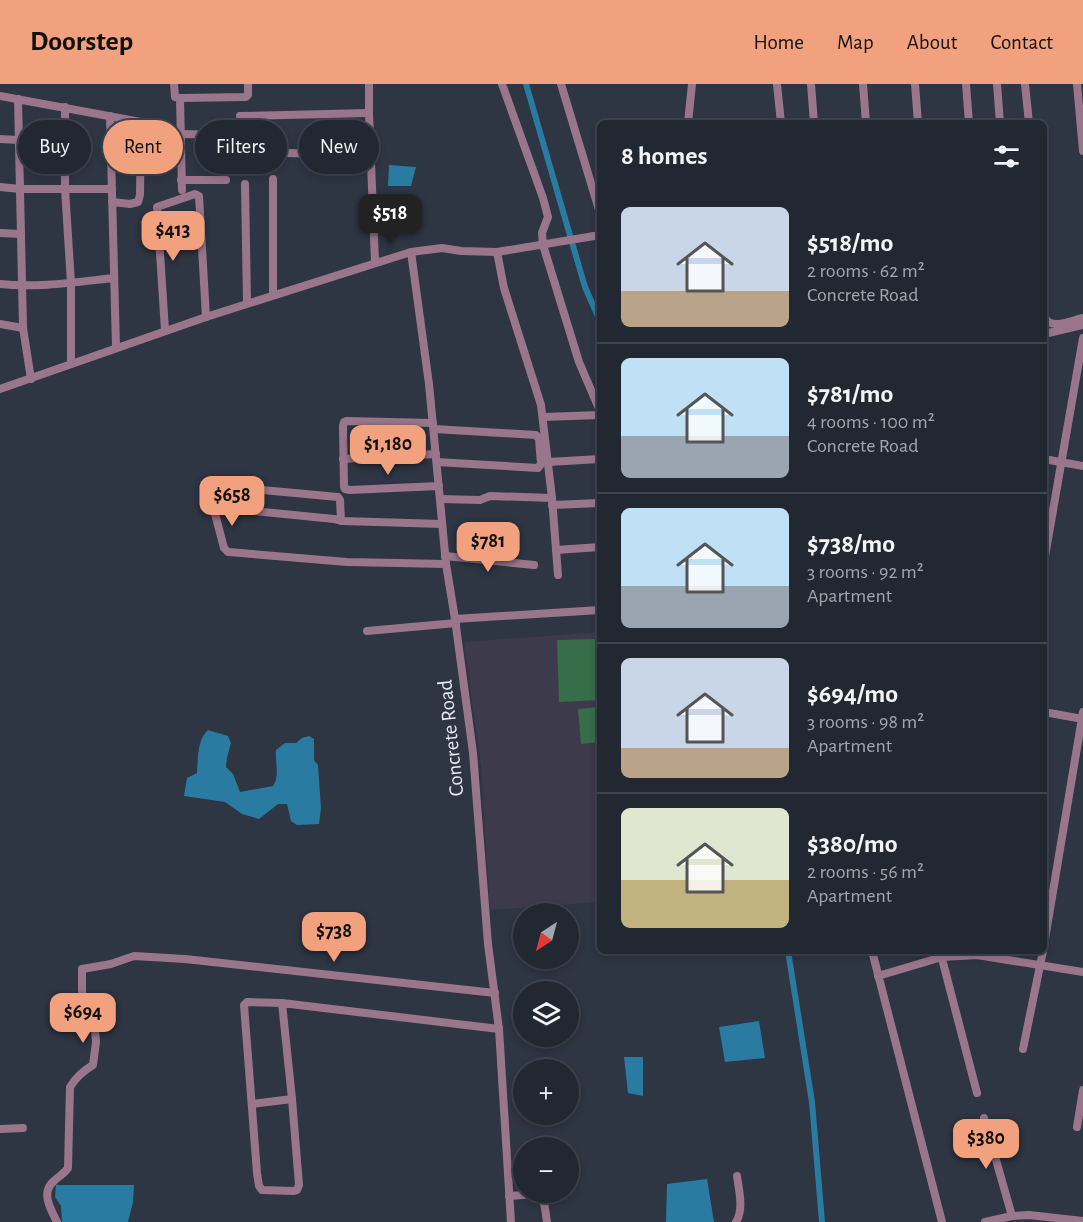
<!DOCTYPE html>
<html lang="en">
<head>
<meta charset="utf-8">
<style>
	:root { --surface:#222832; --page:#2e343e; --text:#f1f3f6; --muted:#a2a6ac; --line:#3f444d; --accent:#f2a17e }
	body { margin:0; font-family:"Alegreya Sans",sans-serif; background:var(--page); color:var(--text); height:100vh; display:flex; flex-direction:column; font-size:22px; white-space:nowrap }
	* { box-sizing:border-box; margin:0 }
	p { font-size:20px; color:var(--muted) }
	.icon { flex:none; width:33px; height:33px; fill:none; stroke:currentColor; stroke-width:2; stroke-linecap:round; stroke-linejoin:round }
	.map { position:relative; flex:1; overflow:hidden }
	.side { position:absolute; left:597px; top:36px; width:450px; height:834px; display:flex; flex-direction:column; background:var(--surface); border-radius:9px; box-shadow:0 3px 9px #0003,0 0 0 2px var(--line) }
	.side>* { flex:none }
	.top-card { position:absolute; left:18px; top:36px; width:489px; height:54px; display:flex; gap:12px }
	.needle { width:39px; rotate:216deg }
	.buttons { position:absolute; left:513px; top:819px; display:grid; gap:12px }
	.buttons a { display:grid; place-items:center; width:66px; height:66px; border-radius:50%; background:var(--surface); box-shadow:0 3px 9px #0003,0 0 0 2px var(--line); font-size:30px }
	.price { position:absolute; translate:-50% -51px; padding:0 14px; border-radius:12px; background:var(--accent); color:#111; font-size:20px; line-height:39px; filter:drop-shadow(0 2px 3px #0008) }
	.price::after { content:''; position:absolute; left:50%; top:36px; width:18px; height:14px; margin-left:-9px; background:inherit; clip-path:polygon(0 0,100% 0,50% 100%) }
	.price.current { background:#222; color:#fff }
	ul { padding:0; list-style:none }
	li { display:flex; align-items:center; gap:18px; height:150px; padding:0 24px }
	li+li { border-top:2px solid var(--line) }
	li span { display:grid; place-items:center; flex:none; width:168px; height:120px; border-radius:9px; color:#555 }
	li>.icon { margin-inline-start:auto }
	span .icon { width:72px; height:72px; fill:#fffc; stroke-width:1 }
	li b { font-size:26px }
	h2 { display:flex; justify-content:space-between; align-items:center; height:72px; padding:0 24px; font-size:26px }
	.tag { padding:0 21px; border-radius:27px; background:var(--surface); box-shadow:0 3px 9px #0003,0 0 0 2px var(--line); font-size:21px; line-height:54px }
	.tag.current { background:var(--accent); color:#111 }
	header { display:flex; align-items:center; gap:36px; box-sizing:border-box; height:84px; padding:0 30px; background:var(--accent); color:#111 }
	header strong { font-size:28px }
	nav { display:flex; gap:33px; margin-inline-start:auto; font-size:21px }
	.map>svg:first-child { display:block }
	.education { fill:#3c3a4b }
	.green { fill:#376d49 }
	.water { fill:#2a7ba1 }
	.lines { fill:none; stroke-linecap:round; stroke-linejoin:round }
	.canal { stroke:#2a7ba1; stroke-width:6 }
	.minor { stroke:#9a768c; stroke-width:8 }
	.labels { text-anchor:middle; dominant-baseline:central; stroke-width:6; stroke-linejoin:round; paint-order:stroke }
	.street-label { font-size:21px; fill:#e4e8f2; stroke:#2e3543 }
</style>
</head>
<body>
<header>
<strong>Doorstep</strong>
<nav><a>Home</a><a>Map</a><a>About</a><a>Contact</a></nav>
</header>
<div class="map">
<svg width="1083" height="1138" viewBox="0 0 1083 1138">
	<rect width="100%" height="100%" fill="#2e3543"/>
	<!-- education -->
	<path class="education" d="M600 548V818L490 826 481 683 464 558Z"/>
	<!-- green -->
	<g class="green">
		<path d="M600 555V616L559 618 557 556Z"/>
		<path d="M600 623V658L581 660 578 625Z"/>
	</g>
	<!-- water -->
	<g class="water">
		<path d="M389 81 416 83 411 102H388Z"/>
		<path d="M208 646 228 652 231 659 227 674 226 683 233 690 240 708 273 702C280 692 275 679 276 666L285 659H296L302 654 309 652 314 655V676L318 681 321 724 319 740 297 741 291 737 287 720H278L259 735 242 730 225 718 184 712 187 694 197 689C198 675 197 656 208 646Z"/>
		<path d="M759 937 765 974 725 978 719 943Z"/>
		<path d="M624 973H643V1012L628 1009Z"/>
		<path d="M707 1095 714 1138H666L667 1100Z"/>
		<path d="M56 1101H134L133 1118 128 1138H62L61 1122 55 1113Z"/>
	</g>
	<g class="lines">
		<!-- canal -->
		<g class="canal">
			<path d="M526 0 585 203 600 237"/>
			<path d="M788 867 812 1018 822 1138"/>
		</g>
		<!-- minor -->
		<g class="minor">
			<path d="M174 0 175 13 180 14 246 13 248 11V0"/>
			<path d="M369 0V29L375 178"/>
			<path d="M502 0 543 114 548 133 542 149 543 161 579 278 600 327"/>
			<path d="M561 0 600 129"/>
			<path d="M777 0 781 39"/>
			<path d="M811 0 814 39"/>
			<path d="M863 0 866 39"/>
			<path d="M915 0 918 39"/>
			<path d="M966 0 969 39"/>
			<path d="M997 0 1000 39"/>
			<path d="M1025 0 1029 39"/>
			<path d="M1077 0 1083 67"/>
			<path d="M0 12 157 41"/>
			<path d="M180 14 182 106"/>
			<path d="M18 15 23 244 31 295"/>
			<path d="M65 23V105L71 199V279"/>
			<path d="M110 32 116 263"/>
			<path d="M240 32 369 29"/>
			<path d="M688 39 692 0"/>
			<path d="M181 50 232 51"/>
			<path d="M0 55 19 56"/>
			<path d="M244 68 371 71"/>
			<path d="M181 96H226"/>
			<path d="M245 100 247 219"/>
			<path d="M0 103 20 105H112"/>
			<path d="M112 118 130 120 138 118 140 111 141 38"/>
			<path d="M0 149 21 150"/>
			<path d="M411 168 429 300 446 480 455 535 473 669 488 860 499 945 511 1138"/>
			<path d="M497 168 504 204 541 321 552 414 558 491"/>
			<path d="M0 200C38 204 76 198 114 194"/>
			<path d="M273 211V95"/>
			<path d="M1044 222C1044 226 1044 230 1045 233 1049 247 1073 236 1083 234"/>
			<path d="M0 240 23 244"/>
			<path d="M165 246 157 123 195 110 199 112 206 233"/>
			<path d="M1044 250 1083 241"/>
			<path d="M0 305 206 233 411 168 442 164 461 167 497 168 600 151"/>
			<path d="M543 333 600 331"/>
			<path d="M433 339 346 337 344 338 343 342 344 403 345 405 350 406 439 402"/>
			<path d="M434 345 536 351 539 355 541 380 538 384 437 378"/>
			<path d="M343 375 436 370"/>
			<path d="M1044 375 1083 382"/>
			<path d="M548 378 600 375"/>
			<path d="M440 415 480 416 490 412 552 414"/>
			<path d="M240 416 214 426 224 464 228 468 347 478 446 480"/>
			<path d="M552 421 600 419"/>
			<path d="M341 437 340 416 338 413 241 404 239 406 240 416 243 426 334 435 343 437 442 440"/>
			<path d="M556 466 600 463"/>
			<path d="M445 472 534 481"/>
			<path d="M1044 478 1083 254"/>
			<path d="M455 535 600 526"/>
			<path d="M367 547 456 539"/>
			<path d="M1044 628 1083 635"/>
			<path d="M1044 861 1083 628"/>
			<path d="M872 867 942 1138"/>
			<path d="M940 867 977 1009"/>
			<path d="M878 892 942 873 977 871 1083 888"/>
			<path d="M282 919 292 1015 299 1101 297 1106 294 1107 262 1106 259 1102 257 1089 244 921 247 918 282 919 499 945"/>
			<path d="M1023 965 1043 867"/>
			<path d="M252 1020 292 1015"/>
			<path d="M984 1034 1012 1132"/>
			<path d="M1077 1043 1083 1006"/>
			<path d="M0 1045 23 1044"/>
			<path d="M509 1112 537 1110C546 1115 545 1128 547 1138"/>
			<path d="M57 1138C51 1126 40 1108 54 1097 59 1092 64 1090 68 1084L70 1003C76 993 83 987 93 981L96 958 95 946 82 924V885L111 880 134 872 185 875 495 909"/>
			<path d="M736 1138C744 1125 739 1107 737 1092"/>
			<path d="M985 1138 1012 1132 1029 1131 1083 1137"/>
		</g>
	</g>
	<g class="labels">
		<!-- street labels -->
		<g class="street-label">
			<text transform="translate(451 654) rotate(-96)">Concrete Road</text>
		</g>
	</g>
</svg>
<div class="buttons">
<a><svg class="needle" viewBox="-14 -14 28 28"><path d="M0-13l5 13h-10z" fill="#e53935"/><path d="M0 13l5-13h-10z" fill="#a2a6ac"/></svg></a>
<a><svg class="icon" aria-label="layers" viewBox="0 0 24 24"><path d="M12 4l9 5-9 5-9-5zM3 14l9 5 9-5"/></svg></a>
<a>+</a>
<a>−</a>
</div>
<b class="price current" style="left:390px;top:161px">$518</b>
<b class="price" style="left:173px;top:178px">$413</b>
<b class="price" style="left:388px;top:392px">$1,180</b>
<b class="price" style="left:232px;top:443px">$658</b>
<b class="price" style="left:488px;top:489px">$781</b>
<b class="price" style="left:334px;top:879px">$738</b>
<b class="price" style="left:83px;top:960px">$694</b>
<b class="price" style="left:986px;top:1086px">$380</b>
<div class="top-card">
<a class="tag">Buy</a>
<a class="tag current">Rent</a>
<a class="tag">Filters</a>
<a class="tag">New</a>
</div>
<section class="side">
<h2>8 homes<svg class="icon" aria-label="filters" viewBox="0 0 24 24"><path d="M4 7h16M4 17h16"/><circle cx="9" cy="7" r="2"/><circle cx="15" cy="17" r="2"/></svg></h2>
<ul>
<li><span style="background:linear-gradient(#c9d6e8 70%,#b9a48a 0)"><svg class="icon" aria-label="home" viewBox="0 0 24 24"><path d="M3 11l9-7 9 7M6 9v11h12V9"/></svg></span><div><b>$518/mo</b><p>2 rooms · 62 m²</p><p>Concrete Road</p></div></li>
<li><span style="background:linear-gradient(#bfe0f5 65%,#9aa5b1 0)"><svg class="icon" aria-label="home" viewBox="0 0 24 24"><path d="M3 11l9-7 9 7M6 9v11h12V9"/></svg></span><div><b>$781/mo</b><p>4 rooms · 100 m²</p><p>Concrete Road</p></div></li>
<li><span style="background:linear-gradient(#bfe0f5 65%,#9aa5b1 0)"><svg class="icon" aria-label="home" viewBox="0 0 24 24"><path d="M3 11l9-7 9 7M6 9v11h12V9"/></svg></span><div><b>$738/mo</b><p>3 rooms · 92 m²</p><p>Apartment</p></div></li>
<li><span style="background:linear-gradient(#c9d6e8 75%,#b9a48a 0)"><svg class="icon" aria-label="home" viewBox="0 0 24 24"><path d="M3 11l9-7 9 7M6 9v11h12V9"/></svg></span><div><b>$694/mo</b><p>3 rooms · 98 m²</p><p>Apartment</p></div></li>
<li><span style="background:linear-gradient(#dfe7d0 60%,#c2b280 0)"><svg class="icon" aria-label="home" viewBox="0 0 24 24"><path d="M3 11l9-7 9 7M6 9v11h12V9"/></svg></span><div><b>$380/mo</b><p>2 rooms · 56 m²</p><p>Apartment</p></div></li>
</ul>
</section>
</div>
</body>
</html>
